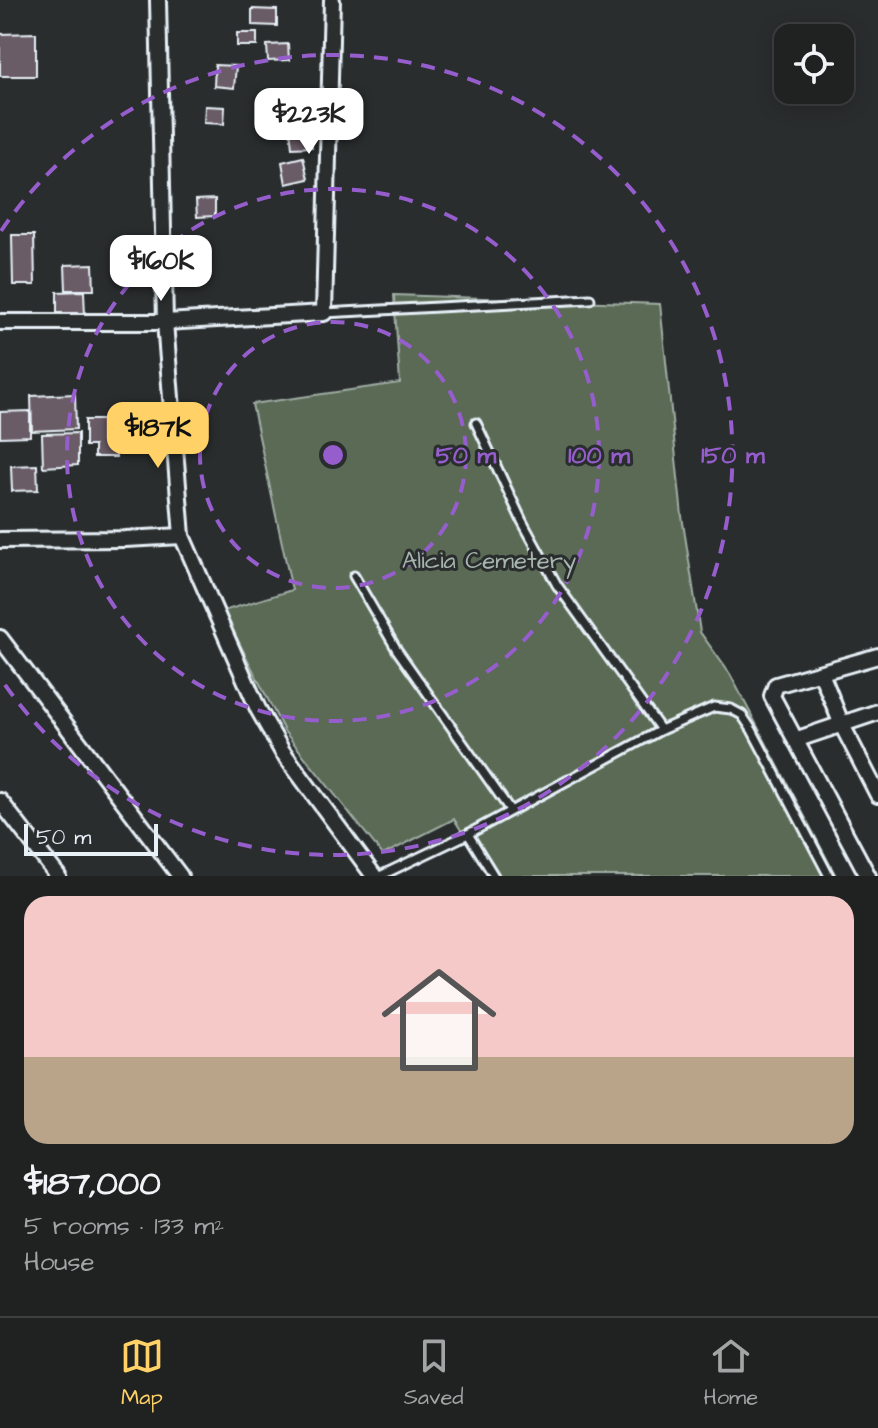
<!DOCTYPE html>
<html lang="en">
<head>
<meta charset="utf-8">
<style>
	:root { --surface:#202222; --page:#2d2f2f; --text:#f1f3f6; --muted:#a2a4a5; --line:#3d3f40; --accent:#ffd166 }
	body { margin:0; font-family:"Architects Daughter",sans-serif; background:var(--page); color:var(--text); height:100vh; display:flex; flex-direction:column; font-size:30px; white-space:nowrap }
	* { box-sizing:border-box; margin:0 }
	p { font-size:26px; color:var(--muted) }
	.icon { flex:none; width:44px; height:44px; fill:none; stroke:currentColor; stroke-width:2; stroke-linecap:round; stroke-linejoin:round }
	.map { position:relative; height:876px; overflow:hidden }
	.sheet { display:flex; flex-direction:column; background:var(--surface); flex:1 }
	.sheet>* { flex:none }
	.fabs { position:absolute; left:774px; top:24px; display:grid; gap:16px }
	.fabs a { display:grid; place-items:center; width:80px; height:80px; border-radius:16px; background:var(--surface); box-shadow:0 4px 20px #0003,0 0 0 2px var(--line); font-size:40px }
	.scale { position:absolute; left:24px; bottom:20px; width:134px; box-sizing:border-box; padding-left:8px; border:4px solid #e8f1f8; border-top:0; font-size:22px; line-height:28px; white-space:nowrap; color:#e8f1f8; -webkit-text-stroke:6px #2a2d2e; paint-order:stroke }
	.price { position:absolute; translate:-50% -68px; padding:0 18px; border-radius:16px; background:#fff; color:#222; font-size:26px; line-height:52px; filter:drop-shadow(0 2px 4px #0008) }
	.price::after { content:''; position:absolute; left:50%; top:48px; width:24px; height:18px; margin-left:-12px; background:inherit; clip-path:polygon(0 0,100% 0,50% 100%) }
	.price.active { background:var(--accent); color:#111 }
	ul { padding:0; list-style:none }
	li { display:grid; align-content:center; gap:16px; height:424px; padding:0 24px }
	li span { display:grid; place-items:center; height:248px; border-radius:24px; color:#555 }
	li>.icon { margin-inline-start:auto }
	span .icon { width:144px; height:144px; fill:#fffc; stroke-width:1 }
	li b { font-size:34px }
	.dock { display:flex; justify-content:space-around; align-items:center; height:112px; border-top:2px solid var(--line); background:var(--surface); font-size:22px; color:var(--muted) }
	.dock a { display:grid; justify-items:center; gap:4px }
	.dock .active { color:var(--accent) }
	.map>svg:first-child { display:block }
	.green { fill:#5a6b54; stroke:#a1aea6; stroke-width:2 }
	.building { fill:#6b5c66; stroke:#e8f1f8; stroke-width:2 }
	.lines { fill:none; stroke-linecap:round; stroke-linejoin:round }
	.lane-casing { stroke:#e8f1f8; stroke-width:13 }
	.street-casing { stroke:#e8f1f8; stroke-width:20 }
	.lane { stroke:#2a2d2e; stroke-width:7 }
	.street { stroke:#2a2d2e; stroke-width:14 }
	.ring { fill:none; stroke:#965dcd; stroke-width:4; stroke-dasharray:14 10 }
	.labels { text-anchor:middle; dominant-baseline:central; stroke-width:6; stroke-linejoin:round; paint-order:stroke }
	.park-label { font-size:24px; fill:#a8b5ae; stroke:#2a2d2e }
	.centre { fill:#965dcd; stroke:#2a2d2e; stroke-width:4 }
	.ring-label { font-size:24px; text-anchor:middle; font-weight:bold; fill:#965dcd; stroke:#2a2d2e; stroke-width:6; stroke-linejoin:round; paint-order:stroke }
</style>
</head>
<body>
<div class="map">
<svg width="878" height="876" viewBox="0 0 878 876">
	<rect width="100%" height="100%" fill="#2a2d2e"/>
	<filter id="ink" filterUnits="userSpaceOnUse"><feTurbulence type="fractalNoise" baseFrequency=".0125" numOctaves="2"/><feDisplacementMap in="SourceGraphic" scale="16" xChannelSelector="R" yChannelSelector="G"/><feConvolveMatrix kernelMatrix="1 2 1 2 8 2 1 2 1" color-interpolation-filters="sRGB"/></filter>
	<g filter="url(#ink)">
		<!-- green -->
		<path class="green" d="M394 295 660 304 682 516 700 632 730 674 836 876H490L454 819 383 855 284 731 223 611 292 590 252 404 400 383Z"/>
		<!-- building -->
		<g class="building">
			<path d="M252 9 277 10V26L252 25Z"/>
			<path d="M36 33V76H0V34Z"/>
			<rect x="237" y="33" width="20" height="13"/>
			<path d="M288 44 289 60 268 61 267 45Z"/>
			<path d="M215 65 236 66 234 88 214 86Z"/>
			<path d="M205 106 225 107 224 124 204 123Z"/>
			<path d="M311 127 312 147 292 148 290 128Z"/>
			<path d="M303 157 308 179 286 184 282 162Z"/>
			<path d="M215 199V216L197 217 196 200Z"/>
			<path d="M12 235H34L35 285H13Z"/>
			<path d="M93 264 94 290H66L65 265Z"/>
			<path d="M84 291 85 316 57 317V292Z"/>
			<path d="M75 394 76 429 32 431 31 396Z"/>
			<path d="M30 411V436L0 437V412Z"/>
			<path d="M85 420H116V457H94V446H85Z"/>
			<path d="M78 433V465L43 467 42 434Z"/>
			<path d="M37 465 38 490 12 491 11 466Z"/>
		</g>
		<g class="lines">
			<!-- lane casing -->
			<g class="lane-casing">
				<g id="lane">
					<path d="M324 313 590 299"/>
					<path d="M476 423 522 521 557 585 661 730"/>
					<path d="M354 576 397 650 510 810"/>
					<path d="M468 834 494 876"/>
					<path d="M380 876 468 834 661 730 714 707 731 709 742 715 752 730 829 876"/>
				</g>
			</g>
			<!-- street casing -->
			<g class="street-casing">
				<g id="street">
					<path d="M158 0 165 322 182 536 258 709 282 751 374 876"/>
					<path d="M0 322H165L324 313 332 0"/>
					<path d="M0 540 125 539 182 536"/>
					<path d="M0 638 180 876"/>
					<path d="M821 673 842 725 878 795"/>
					<path d="M795 740 878 712"/>
					<path d="M0 801 58 876"/>
					<path d="M868 876 772 696 776 685 878 656"/>
				</g>
			</g>
			<!-- lane -->
			<use href="#lane" class="lane"/>
			<!-- street -->
			<use href="#street" class="street"/>
		</g>
	</g>
	<!-- distance rings -->
	<g class="ring">
		<circle cx="333" cy="455" r="133"/>
		<circle cx="333" cy="455" r="266"/>
		<path d="M1 231A400 400 0 1 1 1 679"/>
	</g>
	<g class="labels">
		<!-- park labels -->
		<g class="park-label">
			<text x="489" y="561">Alicia Cemetery</text>
		</g>
	</g>
	<circle cx="333" cy="455" r="12" class="centre"/>
	<g class="ring-label">
		<text x="466" y="463">50 m</text>
		<text x="599" y="463">100 m</text>
		<text x="733" y="463">150 m</text>
	</g>
</svg>
<div class="fabs">
<a><svg class="icon" aria-label="locate" viewBox="0 0 24 24"><circle cx="12" cy="12" r="6"/><path d="M12 2v4M12 18v4M2 12h4M18 12h4"/></svg></a>
</div>
<div class="scale">50 m</div>
<b class="price" style="left:309px;top:156px">$223K</b>
<b class="price" style="left:161px;top:303px">$160K</b>
<b class="price active" style="left:158px;top:470px">$187K</b>
</div>
<section class="sheet">
<ul>
<li><span style="background:linear-gradient(#f6c9c9 65%,#b9a48a 0)"><svg class="icon" aria-label="home" viewBox="0 0 24 24"><path d="M3 11l9-7 9 7M6 9v11h12V9"/></svg></span><div><b>$187,000</b><p>5 rooms · 133 m²</p><p>House</p></div></li>
</ul>
</section>
<nav class="dock">
<a class="active"><svg class="icon" aria-label="map" viewBox="0 0 24 24"><path d="M3 6l6-2 6 2 6-2v14l-6 2-6-2-6 2zM9 4v14M15 6v14"/></svg>Map</a>
<a><svg class="icon" aria-label="saved" viewBox="0 0 24 24"><path d="M7 4h10v16l-5-4-5 4z"/></svg>Saved</a>
<a><svg class="icon" aria-label="home" viewBox="0 0 24 24"><path d="M3 11l9-7 9 7M6 9v11h12V9"/></svg>Home</a>
</nav>
</body>
</html>
